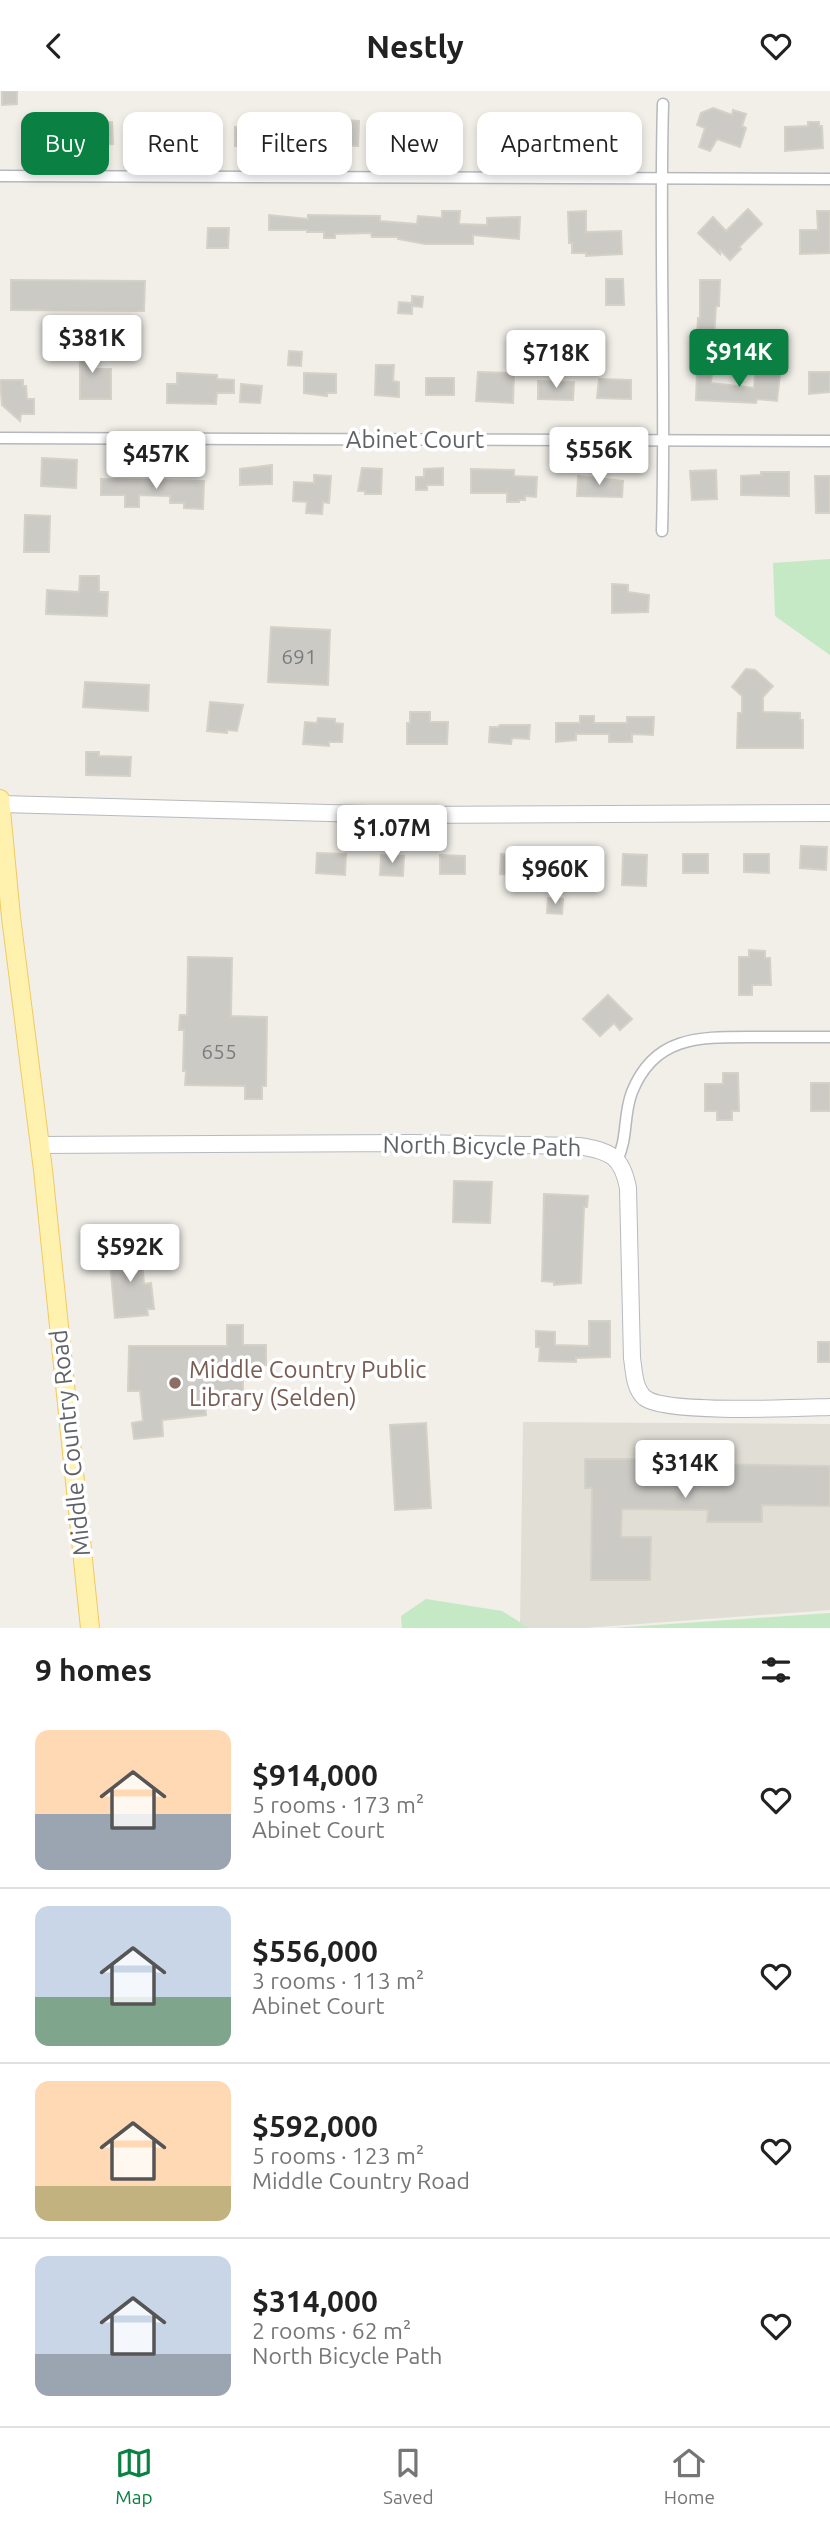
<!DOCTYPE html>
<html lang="en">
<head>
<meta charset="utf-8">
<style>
	:root { --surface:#fff; --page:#f2f2f2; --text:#222; --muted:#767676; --line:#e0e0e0; --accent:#0b8043 }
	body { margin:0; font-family:Ubuntu,sans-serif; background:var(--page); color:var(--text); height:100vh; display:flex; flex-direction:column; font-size:26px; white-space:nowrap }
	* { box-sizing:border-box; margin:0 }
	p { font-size:23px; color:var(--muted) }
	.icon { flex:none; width:38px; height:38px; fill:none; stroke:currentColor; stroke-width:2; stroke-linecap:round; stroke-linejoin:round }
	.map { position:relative; height:1537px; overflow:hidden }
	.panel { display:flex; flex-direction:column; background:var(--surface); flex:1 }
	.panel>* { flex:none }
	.banner { position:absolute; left:21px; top:21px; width:789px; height:63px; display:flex; gap:14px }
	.price { position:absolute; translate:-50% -60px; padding:0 16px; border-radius:7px; background:#fff; color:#222; font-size:23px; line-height:46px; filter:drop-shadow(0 2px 4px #0008) }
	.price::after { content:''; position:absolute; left:50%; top:42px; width:21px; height:16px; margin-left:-10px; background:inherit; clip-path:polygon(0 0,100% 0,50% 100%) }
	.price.on { background:var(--accent); color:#fff }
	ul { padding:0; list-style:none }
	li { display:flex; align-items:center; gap:21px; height:175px; padding:0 35px }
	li+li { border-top:2px solid var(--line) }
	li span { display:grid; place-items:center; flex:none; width:196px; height:140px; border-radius:14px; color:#555 }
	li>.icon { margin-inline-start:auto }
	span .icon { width:84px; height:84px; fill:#fffc; stroke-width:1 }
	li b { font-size:30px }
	h2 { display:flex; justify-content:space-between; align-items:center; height:84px; padding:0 35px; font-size:30px }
	.tag { padding:0 24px; border-radius:14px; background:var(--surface); box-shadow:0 4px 10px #0003; font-size:24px; line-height:63px }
	.tag.on { background:var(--accent); color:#fff }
	header { display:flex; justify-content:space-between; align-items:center; height:91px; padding:0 35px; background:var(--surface); font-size:32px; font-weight:700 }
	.dock { display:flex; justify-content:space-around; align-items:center; height:98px; border-top:2px solid var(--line); background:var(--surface); font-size:19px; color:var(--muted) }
	.dock a { display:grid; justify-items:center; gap:4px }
	.dock .on { color:var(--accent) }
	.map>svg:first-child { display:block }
	.education { fill:#e1ded6 }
	.green { fill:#c5e8c5 }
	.building { fill:#cccac5; stroke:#d6d1c6; stroke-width:2 }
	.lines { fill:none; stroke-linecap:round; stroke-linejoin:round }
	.street-casing { stroke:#b5b8bc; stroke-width:13 }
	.secondary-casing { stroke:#b6babf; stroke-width:18 }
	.primary-casing { stroke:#f2c960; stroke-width:20 }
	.street { stroke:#fff; stroke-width:10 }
	.secondary { stroke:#fff; stroke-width:16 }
	.primary { stroke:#fff2af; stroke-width:18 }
	.education-dot { fill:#8d6e63; stroke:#fff; stroke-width:2.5 }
	.labels { text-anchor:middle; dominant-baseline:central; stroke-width:7; stroke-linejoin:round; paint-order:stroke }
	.number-label { font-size:21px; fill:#7a7d7f }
	.street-label { font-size:24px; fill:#5f6368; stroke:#fff }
	.education-label { font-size:24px; fill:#785e54; stroke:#fff; text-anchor:start }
</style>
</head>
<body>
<header><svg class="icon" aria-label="back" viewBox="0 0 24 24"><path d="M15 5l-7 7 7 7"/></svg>Nestly<svg class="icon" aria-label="heart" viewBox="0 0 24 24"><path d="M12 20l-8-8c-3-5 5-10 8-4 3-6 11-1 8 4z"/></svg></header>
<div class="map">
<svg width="830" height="1537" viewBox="0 0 830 1537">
	<rect width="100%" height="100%" fill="#f1efe8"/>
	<!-- education -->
	<path class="education" d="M523 1331 830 1333V1519L585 1537H520Z"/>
	<!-- green -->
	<g class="green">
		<path d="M830 468V564L775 525 773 472Z"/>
		<path d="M426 1508 502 1520 529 1537H402L401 1525Z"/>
		<path d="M830 1522V1537H612Z"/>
	</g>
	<!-- building -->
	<g class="building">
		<path d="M2 0H17V13L2 14Z"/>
		<path d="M713 17 732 24 733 19 746 23 742 35 746 37 740 56 717 48 710 60 699 56 705 37 697 34 701 22Z"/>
		<path d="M403 27H427V38L446 39V55L402 54Z"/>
		<path d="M328 28 359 30 358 55 314 53 315 34 328 35Z"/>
		<path d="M251 30H262V55H235V36H251Z"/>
		<path d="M112 31 113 53 78 55 48 53V35H88V32Z"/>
		<path d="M808 31H819V35H822L823 57 785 60V36L808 35Z"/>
		<path d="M586 32 620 33 619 56 586 55Z"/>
		<path d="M179 33V53H149V34Z"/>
		<rect x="484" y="37" width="42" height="19"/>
		<path d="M748 118 762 133 739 156 741 158 730 169 720 159V163L698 142 713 126 726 140Z"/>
		<path d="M442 120H460L459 133 487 134V127L520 126 519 148 473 144V153H425L398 148V146H372L371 142 335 143V147H324V141H307V139H269V124L308 128V124L380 125V130L417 133 418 125 442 127Z"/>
		<path d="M586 120V141L621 140 622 163 586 165V162H572V152H569L568 121Z"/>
		<path d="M817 120H830V162L800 163V139H818Z"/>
		<path d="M208 137H229L228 157H207Z"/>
		<path d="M606 188H623L624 214H606Z"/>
		<path d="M11 189 145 190 144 220 11 219Z"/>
		<path d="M700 189H720L719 215H716L714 246 697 245 698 227H700Z"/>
		<path d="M412 205 423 206 422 216 412 215V223L398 222 399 211 412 212Z"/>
		<path d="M76 248H91L92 278H111V308H80V264H77Z"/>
		<path d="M289 260 302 261 301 275 288 274Z"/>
		<path d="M376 274H394L393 290 399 291V306L375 304Z"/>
		<path d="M760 279 780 283 777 310 757 308 756 312 696 309 697 281 712 282 711 292 754 297 755 284H759Z"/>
		<path d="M478 281 514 282 513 312 476 310Z"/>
		<path d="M809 281H830V301L809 303Z"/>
		<path d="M177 282 217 284V288L234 289V302H217L216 313 167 312V293H177Z"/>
		<path d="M304 282 336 283V302H327V305L304 302Z"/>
		<rect x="426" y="287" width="28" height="17"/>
		<path d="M599 288 631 289V308L597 307Z"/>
		<path d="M0 289H23V295H26L27 308H34V323H21L20 330 2 314Z"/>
		<path d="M538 290 574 291 573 309 538 308Z"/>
		<path d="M241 293 262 295 260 312 240 311Z"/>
		<path d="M42 367 77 369 76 397 41 395Z"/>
		<path d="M272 374V393L240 394V378Z"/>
		<path d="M362 377 382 378 381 403H365V400H358Z"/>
		<path d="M443 377V394H427V399H416V386H424V378Z"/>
		<path d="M471 378 514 379V385L537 386 536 406 525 405V409H519V411H507V402H471Z"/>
		<path d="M716 379 717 408 692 409 690 380Z"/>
		<path d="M761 381H789V405L741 404V385L761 384Z"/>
		<path d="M314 384 331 385 329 412 323 411 322 423 306 422 307 411 293 410 294 391 314 392Z"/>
		<path d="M578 385 623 390 622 406 577 405Z"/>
		<path d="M815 385H830V422H816Z"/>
		<path d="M101 388 204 390 203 418 184 417V412H170V405L139 404V416H125V404H101Z"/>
		<path d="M25 424 50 425 49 461H24Z"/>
		<path d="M80 485H99V501H108L107 525 46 523 47 499 79 501Z"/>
		<path d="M612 493 628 494V501L649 504 648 521 612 522Z"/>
		<path d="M271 536 330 539 328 594 268 591Z"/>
		<path d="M746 578 755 579 773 595 763 606V621L800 622V629H803V657H737L738 622H742V605L732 596Z"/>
		<path d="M85 591 149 594 148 620 83 616Z"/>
		<path d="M210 611 243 614 237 640 227 639V642L207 640Z"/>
		<path d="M410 621H430V631H448L447 653H407V632H410Z"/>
		<path d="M580 625H594V632H627V626H654L653 644 632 643V651H609V643H576V649L556 651V632H580Z"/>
		<path d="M318 627 335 628V632L343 633 342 651H329V655L303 653 305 631 317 632Z"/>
		<path d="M500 634H530L529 648 512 647 511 653 489 651 490 636H498Z"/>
		<path d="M86 661H99V665L131 666 130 685 86 684Z"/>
		<path d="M801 755 827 756 826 779 800 777Z"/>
		<path d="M317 762 346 763 345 784 316 782Z"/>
		<path d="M501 763 526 764V784L500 783Z"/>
		<path d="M562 763H587L586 782H562Z"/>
		<path d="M623 763 647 764 646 795 622 794Z"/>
		<rect x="683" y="763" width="25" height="19"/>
		<path d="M744 763H769V782L744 781Z"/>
		<path d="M381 764 404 765 403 785 380 784Z"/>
		<path d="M440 764 465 765V783H440Z"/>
		<path d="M548 807 563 808 562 823 547 822Z"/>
		<path d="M749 859 765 860V867H770L771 894H752V904H739V866H749Z"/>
		<path d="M188 866 232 867 231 925 267 926 266 995H262V1008H245V995L185 994 186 980H183L184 939H179L180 924H187Z"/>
		<path d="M608 904 632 928 620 939 614 932 600 945 583 928Z"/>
		<path d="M723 982H738L739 1020H732V1029H717V1020H705V993H723Z"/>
		<rect x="811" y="992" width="19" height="28"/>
		<path d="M454 1090 492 1091 490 1132 453 1131Z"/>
		<path d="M544 1103 588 1105 587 1116H584L581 1192 554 1194V1191L542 1190Z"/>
		<path d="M141 1156 144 1193 151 1192 154 1218H147L148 1224 115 1227 109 1159Z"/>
		<path d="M589 1230H610V1266L576 1267V1271L539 1270 540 1256H536V1240L555 1241V1254L589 1255Z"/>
		<path d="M227 1234H243V1254H266V1274H243V1315H227V1309L205 1311 206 1324 162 1329 163 1345 134 1348 132 1332 143 1330 140 1300H128L129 1255H227Z"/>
		<rect x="818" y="1251" width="12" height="20"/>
		<path d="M426 1332 431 1417 395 1419 390 1334Z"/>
		<path d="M637 1364H687V1367H708V1373L830 1375V1415L762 1414V1431H707L708 1419 622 1418 621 1446H651L650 1489H591L592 1397H585V1368H637Z"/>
	</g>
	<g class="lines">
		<!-- street casing -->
		<g class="street-casing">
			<g id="street">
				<path d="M0 85 830 88"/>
				<path d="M0 347 830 350"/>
				<path d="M662 440C666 298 659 156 663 13"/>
				<path d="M617 1069C628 1048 623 1024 632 1001 654 946 697 946 749 946 776 946 803 946 830 946"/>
			</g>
		</g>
		<!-- secondary casing -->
		<g class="secondary-casing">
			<g id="secondary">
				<path d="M1 713 403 724 830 722"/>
				<path d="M40 1054 412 1052 579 1055C610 1060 622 1065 628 1097L632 1267C634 1280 634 1298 645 1307 666 1323 796 1317 830 1316"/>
			</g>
		</g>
		<!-- primary casing -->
		<g class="primary-casing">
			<path id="primary" d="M0 708 11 826 43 1079 90 1537"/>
		</g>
		<!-- street -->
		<use href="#street" class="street"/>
		<!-- secondary -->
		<use href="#secondary" class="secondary"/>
		<!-- primary -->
		<use href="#primary" class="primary"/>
	</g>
	<!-- markers -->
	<circle class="education-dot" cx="175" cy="1292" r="7"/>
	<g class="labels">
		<!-- number labels -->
		<g class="number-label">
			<text x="299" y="565">691</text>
			<text x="219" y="960">655</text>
		</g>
		<!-- street labels -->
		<g class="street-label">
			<text x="415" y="348">Abinet Court</text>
			<text transform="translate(482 1055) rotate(1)">North Bicycle Path</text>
			<text transform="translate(70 1352) rotate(-96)">Middle Country Road</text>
		</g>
		<!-- education labels -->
		<g class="education-label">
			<text x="189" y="1278">Middle Country Public<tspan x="189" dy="28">Library (Selden)</tspan></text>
		</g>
	</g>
</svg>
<b class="price" style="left:92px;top:284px">$381K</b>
<b class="price on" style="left:739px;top:298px">$914K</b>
<b class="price" style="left:556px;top:299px">$718K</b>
<b class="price" style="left:599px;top:396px">$556K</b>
<b class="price" style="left:156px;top:400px">$457K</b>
<b class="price" style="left:392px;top:774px">$1.07M</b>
<b class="price" style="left:555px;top:815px">$960K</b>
<b class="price" style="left:130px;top:1193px">$592K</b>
<b class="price" style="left:685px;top:1409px">$314K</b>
<div class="banner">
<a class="tag on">Buy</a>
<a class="tag">Rent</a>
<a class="tag">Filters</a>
<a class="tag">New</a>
<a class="tag">Apartment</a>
</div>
</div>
<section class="panel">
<h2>9 homes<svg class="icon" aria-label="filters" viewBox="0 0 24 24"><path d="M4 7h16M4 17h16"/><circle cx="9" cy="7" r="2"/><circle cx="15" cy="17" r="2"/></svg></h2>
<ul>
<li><span style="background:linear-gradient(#ffd9b3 60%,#9aa5b1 0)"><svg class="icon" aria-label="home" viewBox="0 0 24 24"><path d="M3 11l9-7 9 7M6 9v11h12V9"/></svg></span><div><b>$914,000</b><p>5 rooms · 173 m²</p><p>Abinet Court</p></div><svg class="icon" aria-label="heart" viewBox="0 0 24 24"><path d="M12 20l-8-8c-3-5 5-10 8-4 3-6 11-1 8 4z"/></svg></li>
<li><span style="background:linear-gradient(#c9d6e8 65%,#7fa58c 0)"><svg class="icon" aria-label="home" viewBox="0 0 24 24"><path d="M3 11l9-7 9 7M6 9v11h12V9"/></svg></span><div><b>$556,000</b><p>3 rooms · 113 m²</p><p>Abinet Court</p></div><svg class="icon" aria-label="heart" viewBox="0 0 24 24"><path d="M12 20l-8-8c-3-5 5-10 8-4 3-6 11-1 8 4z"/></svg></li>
<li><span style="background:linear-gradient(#ffd9b3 75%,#c2b280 0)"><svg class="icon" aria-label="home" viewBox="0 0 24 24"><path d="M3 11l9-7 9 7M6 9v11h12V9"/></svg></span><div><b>$592,000</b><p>5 rooms · 123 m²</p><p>Middle Country Road</p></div><svg class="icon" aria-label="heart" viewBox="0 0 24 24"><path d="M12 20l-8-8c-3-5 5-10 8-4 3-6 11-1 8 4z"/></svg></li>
<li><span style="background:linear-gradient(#c9d6e8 70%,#9aa5b1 0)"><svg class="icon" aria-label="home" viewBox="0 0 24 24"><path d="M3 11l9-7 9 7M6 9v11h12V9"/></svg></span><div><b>$314,000</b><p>2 rooms · 62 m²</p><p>North Bicycle Path</p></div><svg class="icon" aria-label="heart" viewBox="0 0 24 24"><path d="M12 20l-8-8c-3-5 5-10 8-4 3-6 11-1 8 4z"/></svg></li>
</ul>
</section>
<nav class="dock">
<a class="on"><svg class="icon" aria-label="map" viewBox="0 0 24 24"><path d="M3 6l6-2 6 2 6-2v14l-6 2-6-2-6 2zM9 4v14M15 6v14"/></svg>Map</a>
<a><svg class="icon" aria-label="saved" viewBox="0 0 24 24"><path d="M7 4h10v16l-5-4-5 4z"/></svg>Saved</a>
<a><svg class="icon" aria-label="home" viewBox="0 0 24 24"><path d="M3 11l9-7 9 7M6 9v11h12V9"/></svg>Home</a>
</nav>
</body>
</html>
